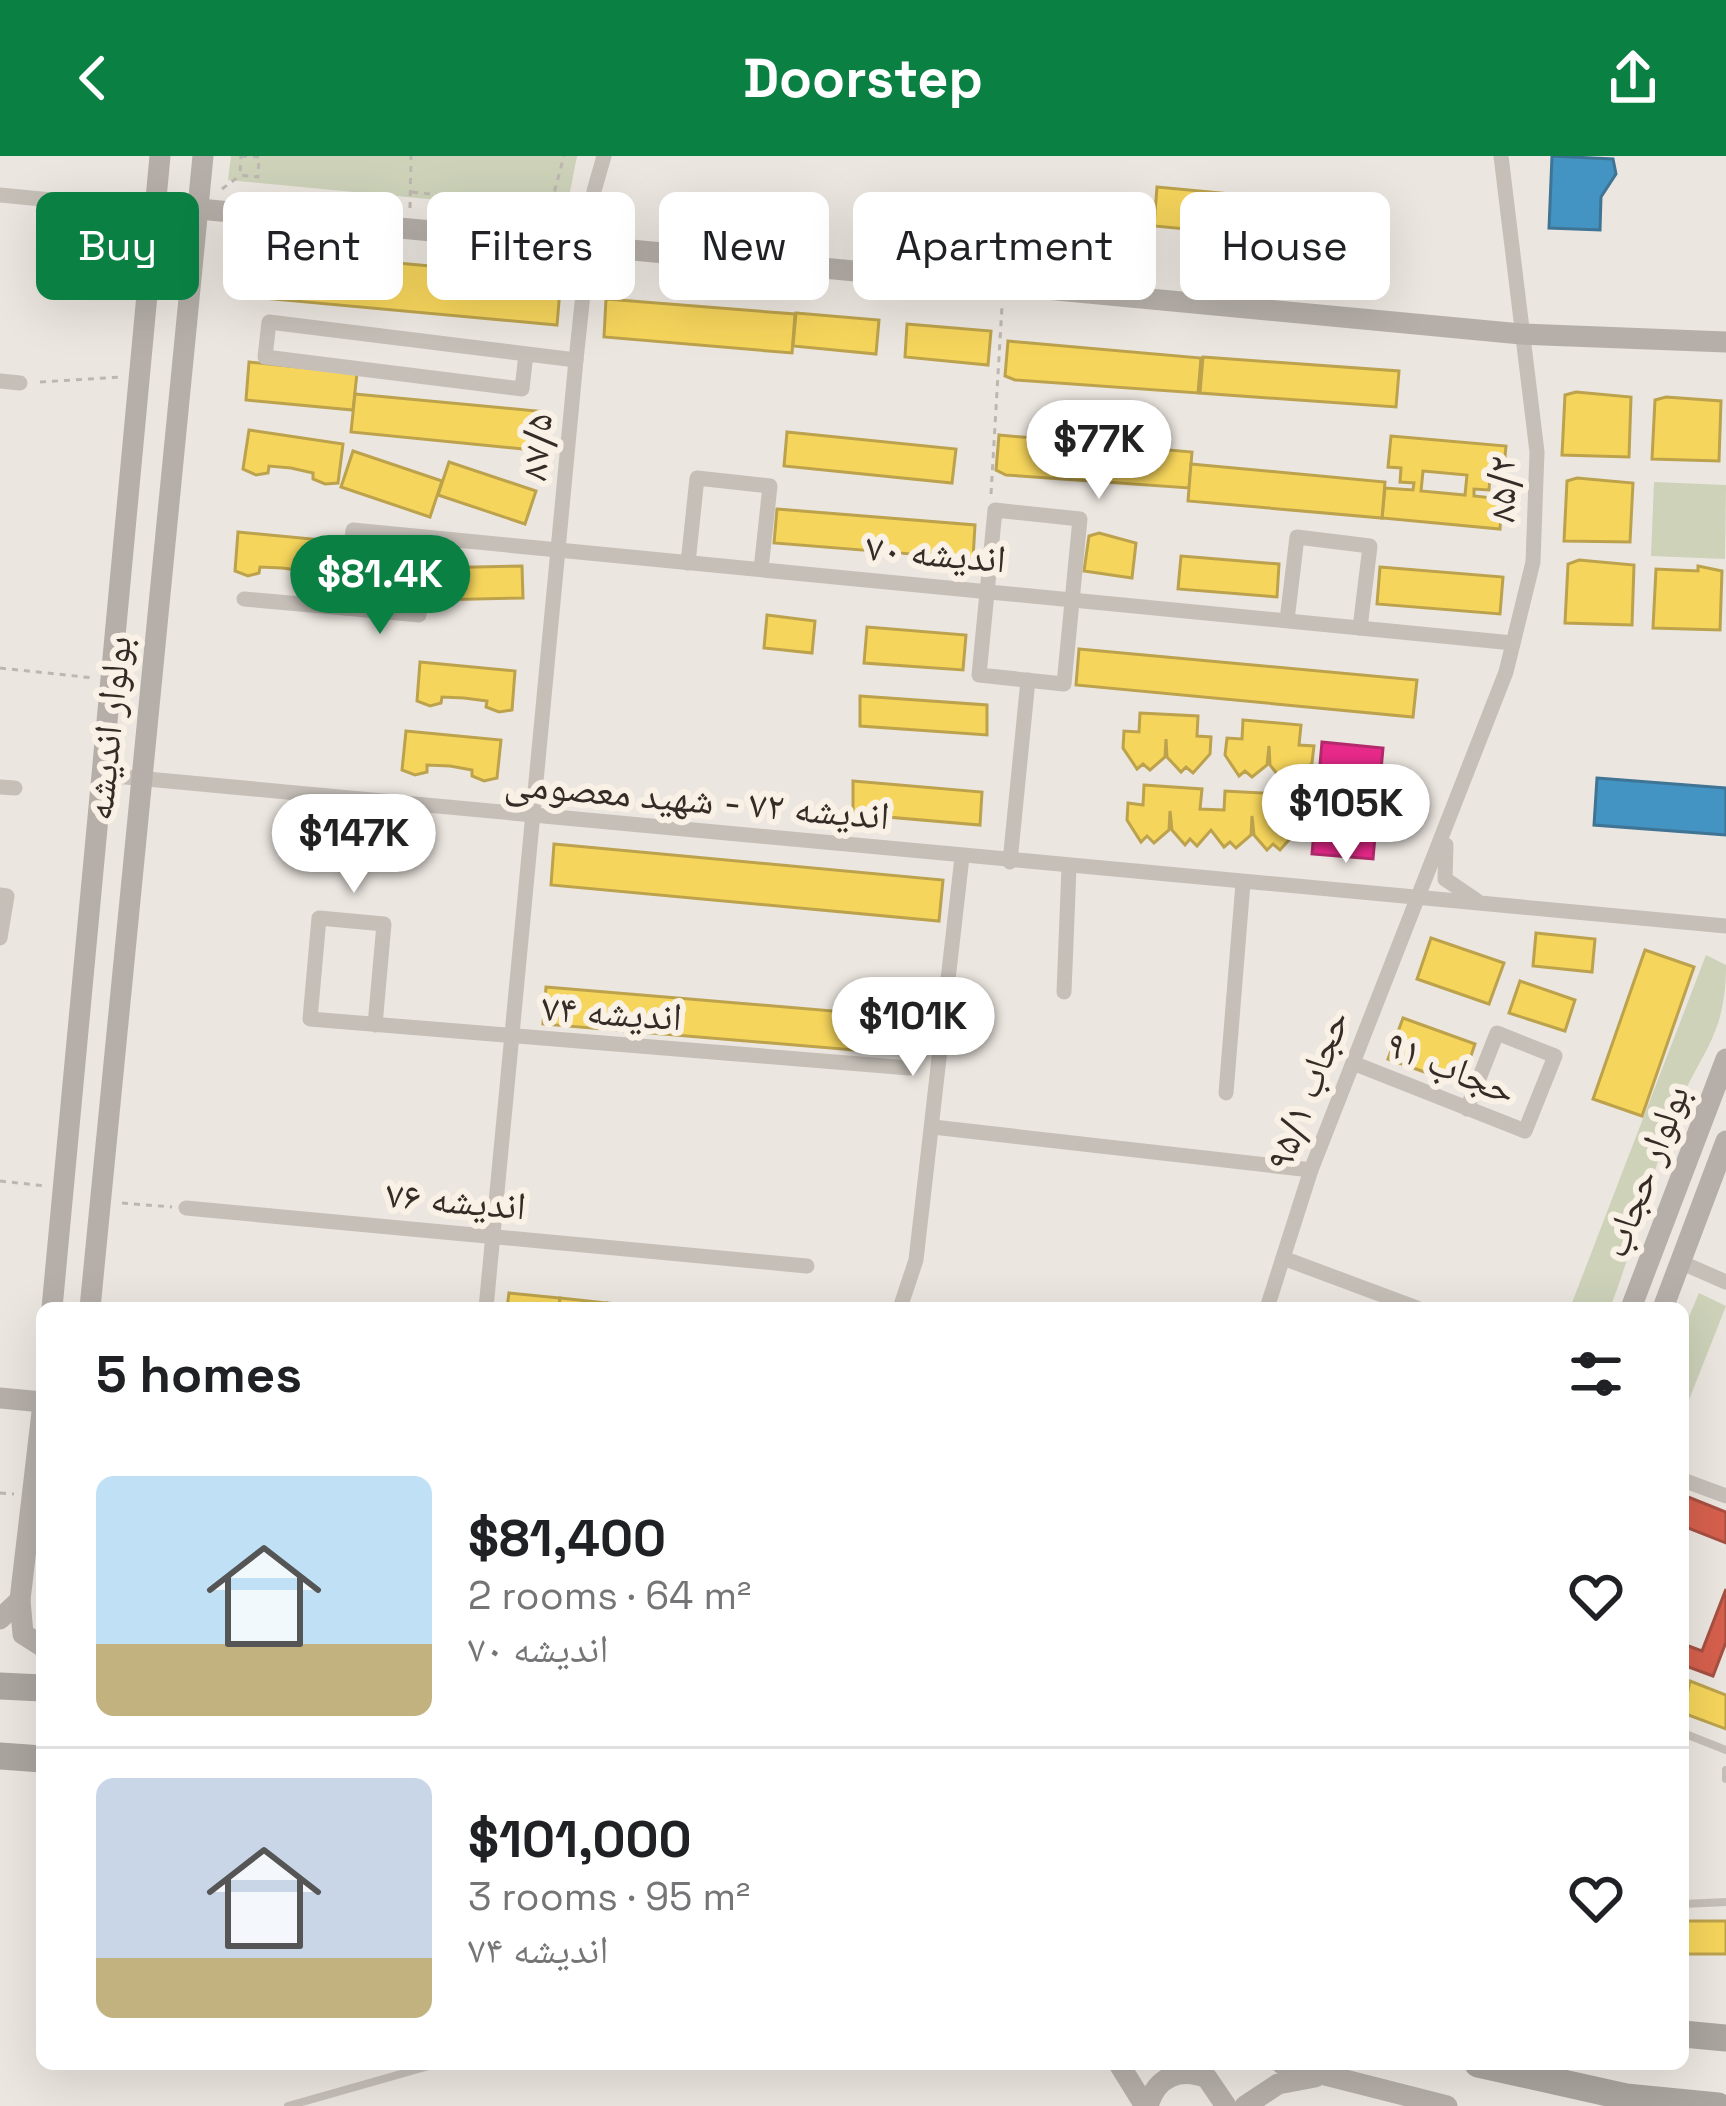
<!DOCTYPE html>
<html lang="en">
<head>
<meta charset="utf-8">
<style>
	:root { --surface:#fff; --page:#f2f2f2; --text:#202124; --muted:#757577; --line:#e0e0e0; --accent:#0b8043 }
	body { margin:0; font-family:"Space Grotesk","Noto Naskh Arabic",sans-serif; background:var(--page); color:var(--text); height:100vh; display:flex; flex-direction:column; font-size:45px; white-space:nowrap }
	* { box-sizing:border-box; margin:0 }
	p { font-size:39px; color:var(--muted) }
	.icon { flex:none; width:66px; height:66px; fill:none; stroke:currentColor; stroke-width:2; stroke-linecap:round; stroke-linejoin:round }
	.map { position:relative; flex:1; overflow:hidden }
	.sheet { position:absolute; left:36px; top:1146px; width:1653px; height:768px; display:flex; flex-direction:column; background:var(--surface); border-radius:18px; box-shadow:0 12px 48px #0002 }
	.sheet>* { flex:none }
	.hud { position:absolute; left:36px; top:36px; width:1656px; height:108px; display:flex; gap:24px }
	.price { position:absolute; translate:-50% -102px; padding:0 27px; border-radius:42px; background:#fff; color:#222; font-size:39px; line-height:78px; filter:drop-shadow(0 3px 6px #0008) }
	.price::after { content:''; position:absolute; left:50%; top:72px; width:36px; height:27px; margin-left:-18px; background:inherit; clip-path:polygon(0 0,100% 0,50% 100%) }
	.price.on { background:var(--accent); color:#fff }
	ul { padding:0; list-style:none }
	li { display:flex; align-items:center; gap:36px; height:300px; padding:0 60px }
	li+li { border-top:3px solid var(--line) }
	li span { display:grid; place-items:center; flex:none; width:336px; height:240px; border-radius:18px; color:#555 }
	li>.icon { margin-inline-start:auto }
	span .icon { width:144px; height:144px; fill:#fffc; stroke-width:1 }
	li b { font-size:51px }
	h2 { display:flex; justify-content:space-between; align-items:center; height:144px; padding:0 60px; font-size:51px }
	.chip { padding:0 42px; border-radius:18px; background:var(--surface); box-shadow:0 12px 48px #0002; font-size:42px; line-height:108px }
	.chip.on { background:var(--accent); color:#fff }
	header { display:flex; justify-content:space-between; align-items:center; height:156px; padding:0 60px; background:var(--accent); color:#fff; font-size:54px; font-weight:600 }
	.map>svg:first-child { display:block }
	.green { fill:#cdd2b9 }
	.homes { fill:#f6d55c; stroke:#bca24c; stroke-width:3; fill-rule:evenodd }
	.shops { fill:#d6604d; stroke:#a65042; stroke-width:3 }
	.schools { fill:#4393c3; stroke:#3f7494; stroke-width:3 }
	.health { fill:#e7298a; stroke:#b22a6c; stroke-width:3 }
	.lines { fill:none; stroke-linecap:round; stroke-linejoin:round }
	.path { stroke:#beb7b1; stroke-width:3; stroke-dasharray:6 6; stroke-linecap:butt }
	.lane { stroke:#c6bfb8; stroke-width:8 }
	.street { stroke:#c6bfb8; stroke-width:15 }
	.secondary { stroke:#b6afa9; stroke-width:21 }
	.highway { stroke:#aba59f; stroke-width:27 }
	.labels { text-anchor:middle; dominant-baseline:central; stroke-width:12; stroke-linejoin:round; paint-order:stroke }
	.street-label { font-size:39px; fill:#362c27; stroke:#faf1e6 }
</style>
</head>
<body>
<header><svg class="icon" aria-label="back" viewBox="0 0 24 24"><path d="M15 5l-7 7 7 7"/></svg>Doorstep<svg class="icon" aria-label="share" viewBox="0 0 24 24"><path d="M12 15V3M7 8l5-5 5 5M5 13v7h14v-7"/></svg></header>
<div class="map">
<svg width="1726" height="1950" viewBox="0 0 1726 1950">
	<rect width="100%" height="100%" fill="#ece6e0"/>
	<!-- green -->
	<g class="green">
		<path d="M231 0H577L566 56 228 24Z"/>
		<path d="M1654 326 1726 329 1725 403 1651 400Z"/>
		<path d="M1706 799 1726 809C1726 882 1700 895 1676 956 1650 1020 1635 1088 1610 1152H1570Z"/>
		<path d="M1699 1137 1726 1150 1683 1259V1175Z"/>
	</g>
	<!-- homes -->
	<g class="homes">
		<path d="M1157 31 1264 41 1261 80 1154 70Z"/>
		<path d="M266 95 561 122 557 169 262 142Z"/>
		<path d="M606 143 795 158 792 197 604 181Z"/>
		<path d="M796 157 879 164 876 198 793 190Z"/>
		<path d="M907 168 991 175 988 209 905 201Z"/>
		<path d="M1008 185 1201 202 1198 237 1015 224 1005 220Z"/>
		<path d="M1203 201 1399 215 1396 251 1200 237Z"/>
		<path d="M249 206 357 217 353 254 246 244Z"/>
		<path d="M1576 236 1631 241 1629 301 1562 299 1565 239Z"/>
		<path d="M355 238 547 256 544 295 351 276Z"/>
		<path d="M1666 241 1721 245 1719 305 1652 303 1655 244Z"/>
		<path d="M249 274 343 288 338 327 325 328 313 323V317L291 312 269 310 268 317 256 319 243 313Z"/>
		<path d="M787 276 956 293 952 327 784 310Z"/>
		<path d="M999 279 1192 296 1189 332 1006 319 996 314Z"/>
		<path d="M1391 280 1506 290 1503 322 1490 321 1489 334 1474 333V340L1502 343 1500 373 1382 362 1385 332 1413 334 1414 327 1400 326 1401 312 1388 311ZM1423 315 1467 319 1465 339 1421 335Z"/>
		<path d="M353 295 442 325 430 361 341 331Z"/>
		<path d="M449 306 536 335 525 368 438 339Z"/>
		<path d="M1191 308 1385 326 1382 362 1188 345Z"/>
		<path d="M1577 322 1633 327 1630 386 1564 385 1567 325Z"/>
		<path d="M777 353 975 369 973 403 774 387Z"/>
		<path d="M238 376 333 385 330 424 317 426 304 421 305 415 282 412 260 411 259 417 248 420 235 415Z"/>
		<path d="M1099 377 1136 387 1132 422 1084 415 1089 380Z"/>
		<path d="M1181 400 1279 408 1277 441 1178 433Z"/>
		<path d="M1579 404 1634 409 1632 469 1565 467 1568 408Z"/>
		<path d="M522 410 523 442 431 444 430 412Z"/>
		<path d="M1698 410 1722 415 1720 474 1653 472 1656 413 1698 415Z"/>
		<path d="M1380 411 1503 421 1500 458 1377 448Z"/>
		<path d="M767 459 815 465 812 497 764 492Z"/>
		<path d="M867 471 966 479 963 514 864 507Z"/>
		<path d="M1079 493 1417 524 1413 561 1076 529Z"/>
		<path d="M420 506 515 515 512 554 499 556 486 551 487 545 464 542 442 541 441 547 430 550 417 545Z"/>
		<path d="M860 540 987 549V579L860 570Z"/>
		<path d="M1140 557 1198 560 1197 580 1211 581 1210 598 1193 617 1186 611 1181 616 1167 601 1166 583 1165 601 1150 614 1143 608 1137 613 1123 592 1124 575 1139 576Z"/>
		<path d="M1243 564 1301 569 1299 589 1314 590 1312 607 1295 626 1288 619 1282 624 1270 609 1269 590 1267 609 1252 621 1245 615 1239 620 1225 599 1227 582 1242 583Z"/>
		<path d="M406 575 501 584 497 622 484 625 472 620V614L450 610 427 609V616L415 619 402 614Z"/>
		<path d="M853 625 982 636 980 669 853 658Z"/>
		<path d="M1144 629 1202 633 1200 653 1224 654 1225 635 1283 638 1282 657 1297 658V675L1280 694 1273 688 1267 694 1254 679 1252 660 1251 679 1236 692 1230 686 1224 691 1211 674 1197 690 1190 683 1185 689 1172 674 1170 655 1169 674 1154 687 1147 680 1141 686 1127 664 1128 647 1143 649Z"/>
		<path d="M554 688 943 724 939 765 551 729Z"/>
		<path d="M1536 777 1595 783 1592 816 1533 810Z"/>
		<path d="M1431 782 1504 807 1489 848 1417 823Z"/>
		<path d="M1645 794 1694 811 1642 960 1593 943Z"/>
		<path d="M1520 825 1575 844 1565 875 1509 857Z"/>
		<path d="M546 831 928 863 925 900 543 868Z"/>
		<path d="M1403 862 1475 888 1461 929 1388 903Z"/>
		<path d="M509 1137 560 1142 559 1152H507Z"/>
		<path d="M560 1142 607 1147 606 1152H559Z"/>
		<path d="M607 1147 657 1152H606Z"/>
		<path d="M716 1148H743L767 1152H715Z"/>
		<path d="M1690 1525 1726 1539V1573L1683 1557Z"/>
		<rect x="1683" y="1765" width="43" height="33"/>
	</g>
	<!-- shops -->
	<g class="shops">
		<path d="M1683 1339 1726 1356V1387L1683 1370Z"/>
		<path d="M1726 1433V1486L1713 1520 1683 1509V1488L1702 1495Z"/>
	</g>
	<!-- schools -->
	<g class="schools">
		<path d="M1552 0 1613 3 1616 18 1601 41 1600 74 1549 72Z"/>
		<path d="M1597 622 1726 632V679L1594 669Z"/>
	</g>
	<!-- health -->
	<path class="health" d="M1322 586 1383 592 1373 703 1312 698Z"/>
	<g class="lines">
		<!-- path -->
		<g class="path">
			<path d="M241 0 259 1 258 21 240 19Z"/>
			<path d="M222 33 238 21"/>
			<path d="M412 36 550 52 564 0"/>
			<path d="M410 52 411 0"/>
			<path d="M40 226 120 221"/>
			<path d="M991 338 1002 150"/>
			<path d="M0 512 94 522"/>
			<path d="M0 1025 46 1030"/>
			<path d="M122 1047 172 1051"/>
			<path d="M0 1337 14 1338"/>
		</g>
		<!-- lane -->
		<g class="lane">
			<path d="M1683 1577 1726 1594"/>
			<path d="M1726 1614V1623"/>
			<path d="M1683 1748 1726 1746"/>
			<path d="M288 1950 436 1908"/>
		</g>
		<!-- street -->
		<g class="street">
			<path d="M0 39 155 54"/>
			<path d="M526 198 522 233 265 201 269 166 576 204"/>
			<path d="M0 225 20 227"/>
			<path d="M995 354 1080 363 1064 528 979 519Z"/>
			<path d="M427 382 419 459 345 452 353 374 1513 487"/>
			<path d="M688 407 697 322 770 330 761 413"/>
			<path d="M244 443 345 452"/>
			<path d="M1287 464 1297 381 1370 390 1360 472"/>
			<path d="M104 619 1726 770"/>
			<path d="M0 631 15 632"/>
			<path d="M1446 689 1445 723 1476 744"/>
			<path d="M1010 706 1028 524"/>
			<path d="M0 739 7 740 0 782"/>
			<path d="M1064 836 1069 711"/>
			<path d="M375 869 384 768 319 762 310 863 909 912"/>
			<path d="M1353 907 1525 975 1555 900 1497 877 1467 953"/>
			<path d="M1226 937 1243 727"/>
			<path d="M933 971 1311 1014"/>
			<path d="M186 1052 807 1110"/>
			<path d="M1283 1102 1417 1152"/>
			<path d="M1680 1106 1726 1126"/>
			<path d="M486 1152 576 204 594 35 604 0"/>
			<path d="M900 1152 916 1104 962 701"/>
			<path d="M1267 1152 1311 1014 1506 516 1533 406 1537 296 1501 0"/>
			<path d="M1683 1324 1726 1340"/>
		</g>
		<!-- secondary -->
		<g class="secondary">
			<path d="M199 53 1521 178 1726 186"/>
			<path d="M52 1152 160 0"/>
			<path d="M90 1152 203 0"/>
			<path d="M1631 1152 1726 903"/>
			<path d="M1663 1152 1726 985"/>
			<path d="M0 1242 42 1246"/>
			<path d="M20 1444 23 1478 42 1490"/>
			<path d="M0 1463 20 1444 42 1256"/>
			<path d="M1119 1908 1145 1950"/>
			<path d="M1282 1908 1447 1950"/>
			<path d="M1148 1950C1156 1921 1180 1911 1207 1922L1226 1950"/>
			<path d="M1245 1950 1278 1928 1315 1921"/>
		</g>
		<!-- highway -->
		<g class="highway">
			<path d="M0 1530 42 1532"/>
			<path d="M0 1600 42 1603"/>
			<path d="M1683 1878 1726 1882"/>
			<path d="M1478 1908 1626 1941 1718 1950"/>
		</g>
	</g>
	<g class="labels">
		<!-- street labels -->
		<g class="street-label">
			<text transform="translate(536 291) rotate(-85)">۸۷/۵</text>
			<text transform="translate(1501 333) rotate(-90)">۸۵/۲</text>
			<text transform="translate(936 397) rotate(5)">اندیشه ۷۰</text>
			<text transform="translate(108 572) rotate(-84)">بولوار اندیشه</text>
			<text transform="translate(697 643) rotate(5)">اندیشه ۷۲ - شهید معصومی</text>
			<text transform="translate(612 856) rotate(4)">اندیشه ۷۴</text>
			<text transform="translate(1451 911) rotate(22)">حجاب ۹۱</text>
			<text transform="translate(1307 934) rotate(-69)">حجاب ۹۵/۱</text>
			<text transform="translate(1645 1015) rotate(-69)">بولوار حجاب</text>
			<text transform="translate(456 1044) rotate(5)">اندیشه ۷۶</text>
		</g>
	</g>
</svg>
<b class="price" style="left:1099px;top:346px">$77K</b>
<b class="price on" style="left:380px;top:481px">$81.4K</b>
<b class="price" style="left:1346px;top:710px">$105K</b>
<b class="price" style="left:354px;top:740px">$147K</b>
<b class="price" style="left:913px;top:923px">$101K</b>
<div class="hud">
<a class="chip on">Buy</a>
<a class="chip">Rent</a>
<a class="chip">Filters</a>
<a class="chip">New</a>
<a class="chip">Apartment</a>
<a class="chip">House</a>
</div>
<section class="sheet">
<h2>5 homes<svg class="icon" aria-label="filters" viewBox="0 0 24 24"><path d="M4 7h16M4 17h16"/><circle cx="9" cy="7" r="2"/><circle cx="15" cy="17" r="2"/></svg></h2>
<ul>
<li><span style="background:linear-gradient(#bfe0f5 70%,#c2b280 0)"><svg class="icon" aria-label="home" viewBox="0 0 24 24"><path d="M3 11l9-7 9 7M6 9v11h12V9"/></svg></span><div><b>$81,400</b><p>2 rooms · 64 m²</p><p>اندیشه ۷۰</p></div><svg class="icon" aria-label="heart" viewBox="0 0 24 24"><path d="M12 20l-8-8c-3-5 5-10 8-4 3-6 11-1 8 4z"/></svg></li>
<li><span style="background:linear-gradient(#c9d6e8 75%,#c2b280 0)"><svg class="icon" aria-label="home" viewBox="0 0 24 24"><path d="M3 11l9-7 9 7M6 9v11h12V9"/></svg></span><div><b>$101,000</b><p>3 rooms · 95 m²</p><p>اندیشه ۷۴</p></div><svg class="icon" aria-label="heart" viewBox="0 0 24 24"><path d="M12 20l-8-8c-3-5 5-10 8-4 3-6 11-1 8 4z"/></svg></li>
</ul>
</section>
</div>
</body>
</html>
